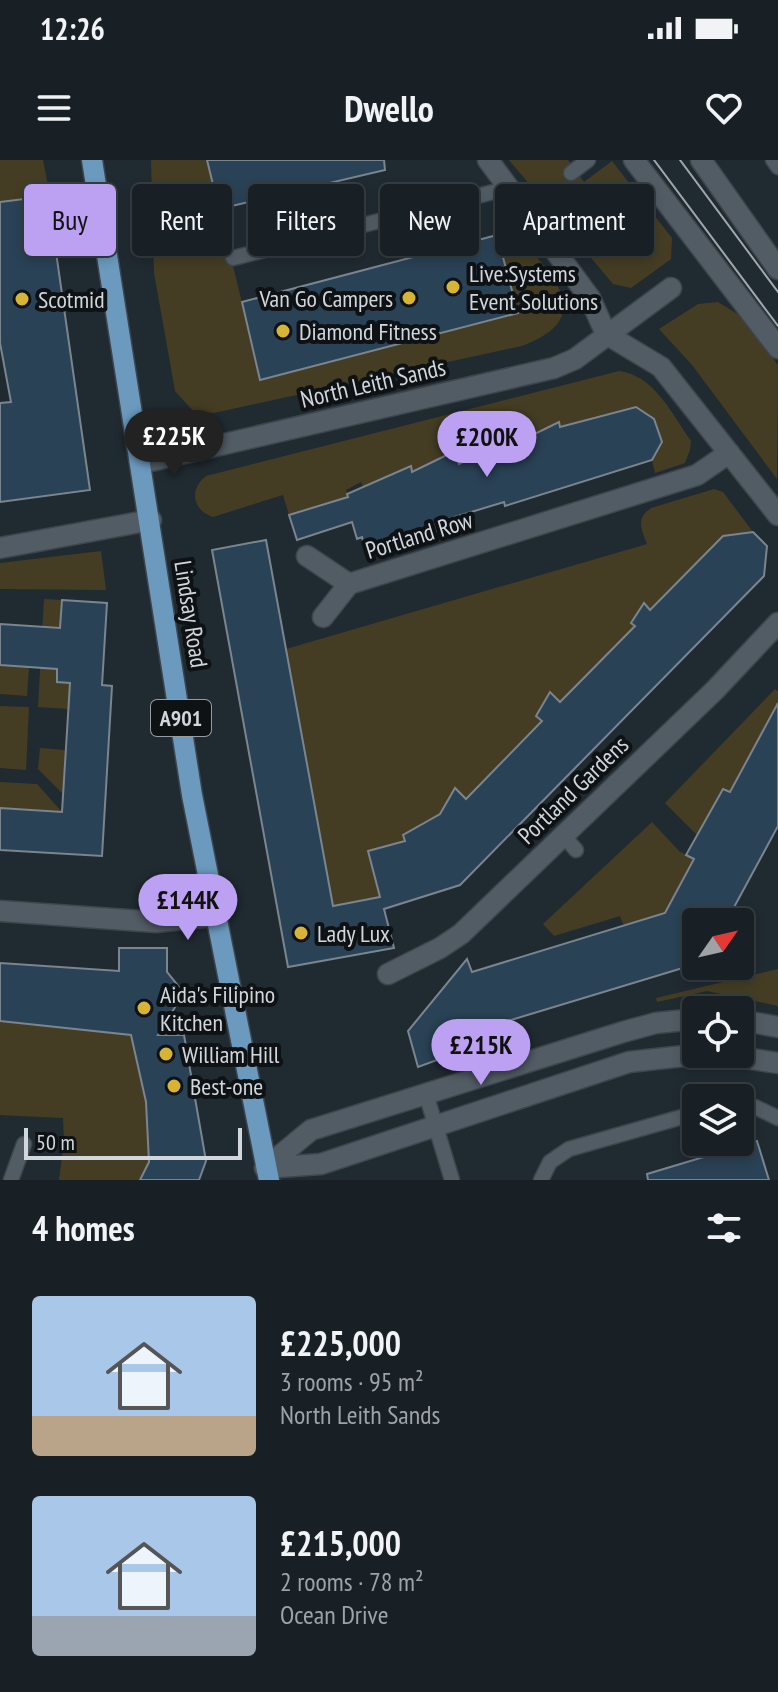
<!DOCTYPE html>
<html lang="en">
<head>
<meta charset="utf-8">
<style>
	:root { --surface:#182025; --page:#21282d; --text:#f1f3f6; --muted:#9fa3a7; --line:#363e42; --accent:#bca0f2 }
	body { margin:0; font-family:"PT Sans Narrow",sans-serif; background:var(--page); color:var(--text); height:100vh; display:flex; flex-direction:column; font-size:30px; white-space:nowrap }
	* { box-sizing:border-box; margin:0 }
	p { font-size:26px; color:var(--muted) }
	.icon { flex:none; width:44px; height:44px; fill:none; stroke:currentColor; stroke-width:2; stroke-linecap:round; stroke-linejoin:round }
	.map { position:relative; height:1020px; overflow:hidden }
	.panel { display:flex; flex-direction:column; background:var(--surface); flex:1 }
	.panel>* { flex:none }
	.hud { position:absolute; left:24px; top:24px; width:730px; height:72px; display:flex; gap:16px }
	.needle { width:52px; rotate:56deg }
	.controls { position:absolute; left:682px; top:748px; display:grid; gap:16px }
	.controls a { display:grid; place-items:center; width:72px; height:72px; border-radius:8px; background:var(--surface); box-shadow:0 4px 12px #0003,0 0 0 2px var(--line); font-size:40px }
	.scale { position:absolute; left:24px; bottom:20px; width:218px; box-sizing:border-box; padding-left:8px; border:4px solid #d1d7dc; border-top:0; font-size:22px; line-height:28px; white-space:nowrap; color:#d1d7dc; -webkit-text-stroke:6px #0e1215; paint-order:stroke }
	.price { position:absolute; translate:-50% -68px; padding:0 18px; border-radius:28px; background:var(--accent); color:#111; font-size:26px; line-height:52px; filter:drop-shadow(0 2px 4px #0008) }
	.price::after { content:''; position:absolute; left:50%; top:48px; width:24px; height:18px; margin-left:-12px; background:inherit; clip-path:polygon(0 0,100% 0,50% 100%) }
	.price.selected { background:#222; color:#fff }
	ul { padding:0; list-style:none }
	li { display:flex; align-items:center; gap:24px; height:200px; padding:0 32px }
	li span { display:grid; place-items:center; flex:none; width:224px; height:160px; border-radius:8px; color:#555 }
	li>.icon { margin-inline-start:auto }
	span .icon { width:96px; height:96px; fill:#fffc; stroke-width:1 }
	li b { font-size:34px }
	h2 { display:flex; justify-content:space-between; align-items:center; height:96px; padding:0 32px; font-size:34px }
	.pill { padding:0 28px; border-radius:8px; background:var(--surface); box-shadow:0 4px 12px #0003,0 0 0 2px var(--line); font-size:28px; line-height:72px }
	.pill.selected { background:var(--accent); color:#111 }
	.status { display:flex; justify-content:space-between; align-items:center; height:56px; padding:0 40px; background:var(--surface); direction:ltr }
	.status svg { height:22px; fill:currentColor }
	header { display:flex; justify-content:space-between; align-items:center; height:104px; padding:0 32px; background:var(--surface); font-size:36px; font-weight:700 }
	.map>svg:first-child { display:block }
	.green { fill:#443d24 }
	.building { fill:#2a4255; stroke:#7a858f; stroke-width:2 }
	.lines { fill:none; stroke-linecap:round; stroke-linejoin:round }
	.lane-casing { stroke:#3e454c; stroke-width:17 }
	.street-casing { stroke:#3e454c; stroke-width:23 }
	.primary-casing { stroke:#3e454c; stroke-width:23 }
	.lane { stroke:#525c65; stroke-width:14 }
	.street { stroke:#525c65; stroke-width:20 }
	.primary { stroke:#6b9abe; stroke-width:20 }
	.tram { stroke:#a1a8ad; stroke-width:2 }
	.poi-dot { fill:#d7b434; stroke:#0e1215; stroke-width:3 }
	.labels { text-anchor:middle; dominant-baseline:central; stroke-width:8; stroke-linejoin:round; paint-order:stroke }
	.shield { fill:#0e1215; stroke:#969ca0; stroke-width:2 }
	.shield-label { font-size:22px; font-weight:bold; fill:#d1d7dc }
	.poi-label { font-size:24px; fill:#d1d7dc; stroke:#0e1215; text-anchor:start }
	.street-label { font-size:24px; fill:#d1d7dc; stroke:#0e1215 }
</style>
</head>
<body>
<div class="status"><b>12:26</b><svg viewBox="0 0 49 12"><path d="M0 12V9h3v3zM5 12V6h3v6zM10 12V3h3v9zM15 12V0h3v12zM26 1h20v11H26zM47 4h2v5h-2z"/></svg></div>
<header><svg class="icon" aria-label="menu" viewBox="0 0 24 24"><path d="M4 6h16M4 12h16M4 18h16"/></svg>Dwello<svg class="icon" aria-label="heart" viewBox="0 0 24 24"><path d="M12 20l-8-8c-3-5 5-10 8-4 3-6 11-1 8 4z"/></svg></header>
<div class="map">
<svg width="778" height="1020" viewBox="0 0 778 1020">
	<rect width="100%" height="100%" fill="#202a31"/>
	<!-- green -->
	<g class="green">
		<path d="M0 0H43L50 36 0 42Z"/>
		<path d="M151 0H207L261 220 518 153 497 75 514 71C548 112 602 156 522 186L214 253 193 251 175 231 154 113Z"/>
		<path d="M509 0H568L584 22 612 1 672 78 671 99 631 128 613 124Z"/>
		<path d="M718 142 741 156 778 205 777 319 692 205 659 169 698 144Z"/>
		<path d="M619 211C654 215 672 254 691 281L690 290 685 303 655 313 652 300 661 282 654 259 636 247 560 267 559 263 542 273 525 278V282L510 287 506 278 488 290 458 299 455 292 413 313 411 307 365 332 361 322 346 330 348 337 289 355 283 335 213 357C192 350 189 329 206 316Z"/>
		<path d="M714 329 723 332 753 372 722 376 650 450 644 444 632 463 635 466 560 542 550 533 536 556 542 561 449 656 405 681 380 737 333 746 286 489 647 384C642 370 635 359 651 348Z"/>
		<path d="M101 391 106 430 0 429V403Z"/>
		<path d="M44 439 62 440 57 521 70 523 68 549 38 547Z"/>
		<path d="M0 505 29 507 27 536 0 534Z"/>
		<path d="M775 529 778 531V543L730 632 723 629 705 678 696 674 665 643Z"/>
		<path d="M0 546 29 547 26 610 0 608Z"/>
		<path d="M40 588 65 590 63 634 38 609Z"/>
		<path d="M0 622 37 624 62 652 0 648Z"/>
		<path d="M652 662 679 691 694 699 665 753 624 766 620 756 554 776 543 764Z"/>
		<path d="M778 809V846L707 831 657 842 656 838Z"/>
		<path d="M0 861 131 875 146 942 149 1002 140 1020H59L64 981 63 958 0 955Z"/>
	</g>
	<!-- building -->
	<g class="building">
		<path d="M207 0H384L385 10 219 49Z"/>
		<path d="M48 36 90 330 0 342V243L11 242 0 183V42Z"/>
		<path d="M497 75 518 153 260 220 242 142Z"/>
		<path d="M636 247 654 259 662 282 652 300 505 346 504 342 435 363 437 371 371 391 369 384 364 386 362 377 357 379 352 362 297 380 289 355 348 337 347 334 411 306 412 312 455 291 459 304 507 278 510 286 559 262 560 267Z"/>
		<path d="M753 372 767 386 764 416 460 725 384 749 394 788 288 807 212 390 266 380 333 746 380 737 368 691 405 681 403 675 440 654 455 628 466 639 542 561 536 556 550 532 560 542 635 466 631 463 644 443 650 450 723 376Z"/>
		<path d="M62 440 107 443 102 525 112 526 102 696 0 690V648L62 652 70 523 57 522V509L0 505V464L60 468Z"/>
		<path d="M778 543V666L726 762H696V804L468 873 473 887 418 907 408 871 467 799 472 812 665 753 694 699 686 695 723 629 730 632Z"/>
		<path d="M119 788H167V812L180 828V839L158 875H184L206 1001 199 1020H140L149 1002 146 942 131 875 0 861V803L119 811Z"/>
		<path d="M757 981 769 1020H648L647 1014Z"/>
	</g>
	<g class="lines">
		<!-- lane casing -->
		<g class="lane-casing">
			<g id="lane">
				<path d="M773 0 778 7"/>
				<path d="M571 13 588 0"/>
				<path d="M233 98 509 28"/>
				<path d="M563 675 576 690"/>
				<path d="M426 934 452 1020"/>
				<path d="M740 945 755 947 778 958"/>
				<path d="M11 1020 24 984"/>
				<path d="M541 1020 550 1002 569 989 696 953"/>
			</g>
		</g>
		<!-- street casing -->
		<g class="street-casing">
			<g id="street">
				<path d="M488 0 590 138 606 174"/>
				<path d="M634 0 778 188"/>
				<path d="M701 0 778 109"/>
				<path d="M606 174 661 207 778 355"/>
				<path d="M142 303 554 208 575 199 671 128"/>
				<path d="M0 388 151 360"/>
				<path d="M307 396 349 424 697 315 729 293"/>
				<path d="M323 457 349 424"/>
				<path d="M0 751 156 762 215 756"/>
				<path d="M388 814 440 788 461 774 715 530 778 463"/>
				<path d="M740 860 778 867"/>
				<path d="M718 894 778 903"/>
				<path d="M265 1008 311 970 623 872 656 863 696 859"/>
				<path d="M265 1008 321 1004 629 902 702 894"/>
			</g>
		</g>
		<!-- primary casing -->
		<g class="primary-casing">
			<path id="primary" d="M92 0 192 635 269 1020"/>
		</g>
		<!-- lane -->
		<use href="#lane" class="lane"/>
		<!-- street -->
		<use href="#street" class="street"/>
		<!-- primary -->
		<use href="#primary" class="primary"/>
		<!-- tram -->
		<g class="tram">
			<path d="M654 0 778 166"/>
			<path d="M680 0 778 132"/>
		</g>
	</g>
	<!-- markers -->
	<g class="poi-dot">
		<circle cx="453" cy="127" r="8"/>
		<circle cx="409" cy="138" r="8"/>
		<circle cx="22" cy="139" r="8"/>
		<circle cx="283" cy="171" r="8"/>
		<circle cx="301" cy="773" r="8"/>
		<circle cx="144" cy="848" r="8"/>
		<circle cx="166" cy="894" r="8"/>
		<circle cx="174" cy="926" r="8"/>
	</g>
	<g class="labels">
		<!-- shield labels -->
		<rect class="shield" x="151" y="540" width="60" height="36" rx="6"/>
		<g class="shield-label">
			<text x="181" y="558">A901</text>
		</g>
		<!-- poi labels -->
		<g class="poi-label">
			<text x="469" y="113">Live:Systems<tspan x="469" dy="28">Event Solutions</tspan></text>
			<text x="393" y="138" text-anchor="end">Van Go Campers</text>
			<text x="38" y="139">Scotmid</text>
			<text x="299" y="171">Diamond Fitness</text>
			<text x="317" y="773">Lady Lux</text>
			<text x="160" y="834">Aida's Filipino<tspan x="160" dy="28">Kitchen</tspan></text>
			<text x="182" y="894">William Hill</text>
			<text x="190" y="926">Best-one</text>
		</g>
		<!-- street labels -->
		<g class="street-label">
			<text transform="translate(373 223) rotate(-13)">North Leith Sands</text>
			<text transform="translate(419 375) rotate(-17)">Portland Row</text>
			<text transform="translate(191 454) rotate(81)">Lindsay Road</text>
			<text transform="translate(573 630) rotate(-44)">Portland Gardens</text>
		</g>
	</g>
</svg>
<div class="controls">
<a><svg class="needle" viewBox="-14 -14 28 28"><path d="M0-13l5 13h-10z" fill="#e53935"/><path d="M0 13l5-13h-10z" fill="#9fa3a7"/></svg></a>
<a><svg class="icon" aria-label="locate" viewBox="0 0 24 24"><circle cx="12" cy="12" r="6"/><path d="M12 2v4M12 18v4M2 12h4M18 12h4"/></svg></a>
<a><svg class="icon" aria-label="layers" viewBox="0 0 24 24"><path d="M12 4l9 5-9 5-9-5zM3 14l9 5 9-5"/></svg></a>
</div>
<div class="scale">50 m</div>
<b class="price selected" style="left:174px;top:318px">£225K</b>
<b class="price" style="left:487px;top:319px">£200K</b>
<b class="price" style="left:188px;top:782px">£144K</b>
<b class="price" style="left:481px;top:927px">£215K</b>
<div class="hud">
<a class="pill selected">Buy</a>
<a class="pill">Rent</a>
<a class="pill">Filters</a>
<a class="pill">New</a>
<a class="pill">Apartment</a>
</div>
</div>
<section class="panel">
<h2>4 homes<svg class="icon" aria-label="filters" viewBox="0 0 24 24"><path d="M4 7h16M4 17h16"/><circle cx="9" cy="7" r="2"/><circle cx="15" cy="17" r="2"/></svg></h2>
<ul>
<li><span style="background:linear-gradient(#a9c7e8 75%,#b9a48a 0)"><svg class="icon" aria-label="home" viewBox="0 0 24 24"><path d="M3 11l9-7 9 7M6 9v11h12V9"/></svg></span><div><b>£225,000</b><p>3 rooms · 95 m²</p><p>North Leith Sands</p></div></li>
<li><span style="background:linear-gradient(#a9c7e8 75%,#9aa5b1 0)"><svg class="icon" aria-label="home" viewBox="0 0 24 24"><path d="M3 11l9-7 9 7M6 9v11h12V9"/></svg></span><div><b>£215,000</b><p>2 rooms · 78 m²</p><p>Ocean Drive</p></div></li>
</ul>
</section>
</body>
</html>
